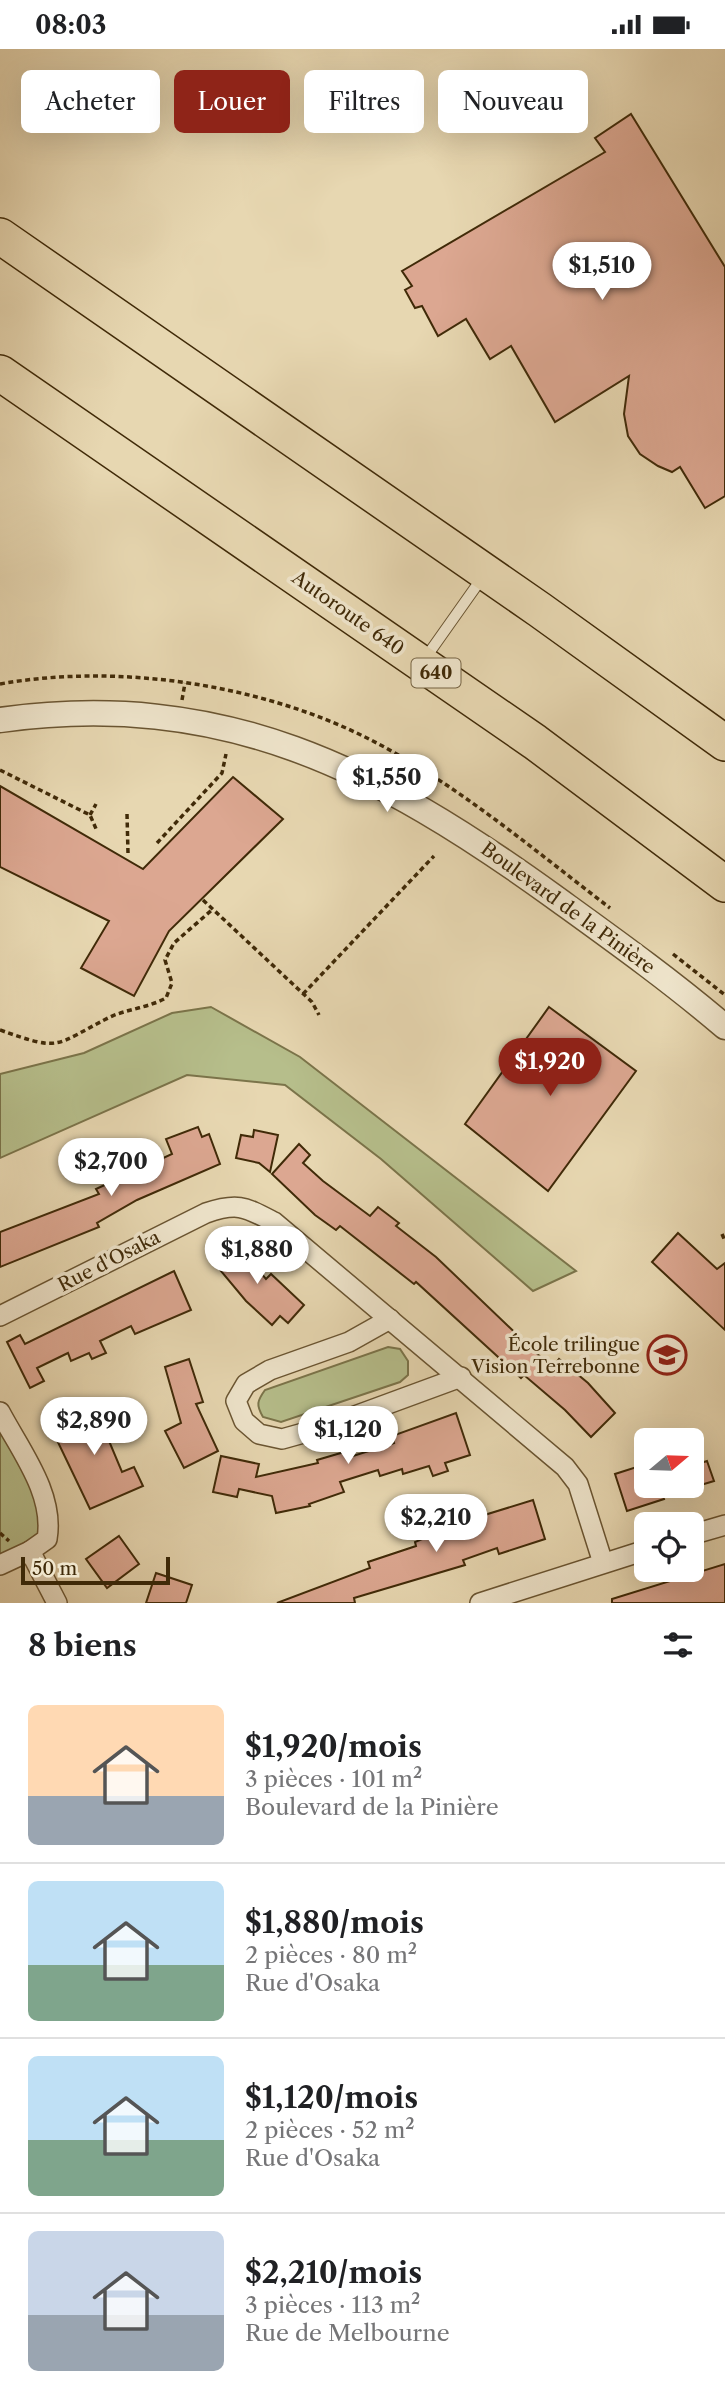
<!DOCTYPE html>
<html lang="fr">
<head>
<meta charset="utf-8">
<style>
	:root { --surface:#fff; --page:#f6f6f6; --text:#202124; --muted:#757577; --line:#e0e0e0; --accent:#8f2418 }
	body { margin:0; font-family:"Libre Caslon Text",serif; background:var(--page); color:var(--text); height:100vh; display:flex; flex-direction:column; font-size:26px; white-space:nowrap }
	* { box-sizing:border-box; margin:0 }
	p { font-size:23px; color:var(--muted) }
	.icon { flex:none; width:38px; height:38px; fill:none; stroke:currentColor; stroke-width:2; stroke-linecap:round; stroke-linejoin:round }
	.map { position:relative; height:1554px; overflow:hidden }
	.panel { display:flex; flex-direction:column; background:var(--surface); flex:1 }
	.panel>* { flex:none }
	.guide { position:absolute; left:21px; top:21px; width:684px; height:63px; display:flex; gap:14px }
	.needle { width:46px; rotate:71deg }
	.buttons { position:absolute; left:634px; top:1379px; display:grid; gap:14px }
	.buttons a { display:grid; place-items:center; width:70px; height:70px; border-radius:10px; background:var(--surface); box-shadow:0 7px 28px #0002; font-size:35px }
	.scale { position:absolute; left:21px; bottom:18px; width:149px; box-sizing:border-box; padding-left:7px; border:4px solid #402a08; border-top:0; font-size:19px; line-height:24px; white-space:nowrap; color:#402a08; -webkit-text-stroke:5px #efe5cc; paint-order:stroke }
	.price { position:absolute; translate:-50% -60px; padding:0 16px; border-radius:24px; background:#fff; color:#222; font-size:23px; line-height:46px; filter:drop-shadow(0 2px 4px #0008) }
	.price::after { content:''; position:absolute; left:50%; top:42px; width:21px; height:16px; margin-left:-10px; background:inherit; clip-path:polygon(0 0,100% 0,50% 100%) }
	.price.current { background:var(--accent); color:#fff }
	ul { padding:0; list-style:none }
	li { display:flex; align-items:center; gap:21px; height:175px; padding:0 28px }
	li+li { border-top:2px solid var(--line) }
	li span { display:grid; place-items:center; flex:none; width:196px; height:140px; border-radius:10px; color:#555 }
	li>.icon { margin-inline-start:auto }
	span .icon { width:84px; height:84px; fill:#fffc; stroke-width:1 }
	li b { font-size:30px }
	h2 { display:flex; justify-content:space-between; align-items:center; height:84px; padding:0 28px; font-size:30px }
	.pill { padding:0 24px; border-radius:10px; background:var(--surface); box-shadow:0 7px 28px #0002; font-size:24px; line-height:63px }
	.pill.current { background:var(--accent); color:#fff }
	.status { display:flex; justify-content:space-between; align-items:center; height:49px; padding:0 35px; background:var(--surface); direction:ltr }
	.status svg { height:19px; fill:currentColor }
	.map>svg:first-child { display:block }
	.green { fill:#b6be8b; stroke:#7b744a; stroke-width:2 }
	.building { fill:#dca791; stroke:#402a08; stroke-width:2 }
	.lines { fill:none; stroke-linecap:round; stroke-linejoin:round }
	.service-casing { stroke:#6a5532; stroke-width:12 }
	.minor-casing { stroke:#6a5532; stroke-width:22 }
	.tertiary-casing { stroke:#6a5532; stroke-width:27 }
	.motorway-casing { stroke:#402a08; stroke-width:38 }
	.path { stroke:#402a08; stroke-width:3.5; stroke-dasharray:5 3.5; stroke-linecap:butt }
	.service { stroke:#efe5cc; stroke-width:10 }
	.minor { stroke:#efe5cc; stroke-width:19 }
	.tertiary { stroke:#efe5cc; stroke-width:24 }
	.motorway { stroke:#e7d7b1; stroke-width:35 }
	.labels { text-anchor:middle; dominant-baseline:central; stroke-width:7; stroke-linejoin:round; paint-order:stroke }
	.shield { fill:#efe5cc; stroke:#746243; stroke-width:2 }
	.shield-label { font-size:18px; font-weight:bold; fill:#402a08 }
	.street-label { font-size:19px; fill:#402a08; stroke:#efe5cc }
	.poi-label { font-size:19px; fill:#402a08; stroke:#efe5cc; text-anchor:end }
</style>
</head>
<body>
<div class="status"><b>08:03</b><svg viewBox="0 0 49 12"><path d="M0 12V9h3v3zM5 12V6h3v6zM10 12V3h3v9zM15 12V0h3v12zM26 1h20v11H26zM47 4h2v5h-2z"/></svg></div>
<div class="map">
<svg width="725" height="1554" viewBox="0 0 725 1554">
	<rect width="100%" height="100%" fill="#e7d7b1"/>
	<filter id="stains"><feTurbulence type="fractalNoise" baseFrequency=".00286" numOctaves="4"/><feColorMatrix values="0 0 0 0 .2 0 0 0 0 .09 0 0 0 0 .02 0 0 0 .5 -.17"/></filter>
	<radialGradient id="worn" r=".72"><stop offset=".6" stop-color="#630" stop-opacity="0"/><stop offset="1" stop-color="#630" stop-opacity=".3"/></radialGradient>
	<!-- green -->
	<g class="green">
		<path d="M211 958 300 1008 576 1222 533 1242 381 1110 285 1036 187 1026 0 1109V1025L84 1004 172 964Z"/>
		<path d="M388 1298 400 1300 408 1312V1326L400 1333 281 1373 263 1368C256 1356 257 1352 265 1341Z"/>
		<path d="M0 1363 44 1446 47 1490 0 1516Z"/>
	</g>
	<!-- building -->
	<g class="building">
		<path d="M631 65 725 218V447L705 459 680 418 672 423 658 417 640 405 628 387 624 365 629 327 555 373 511 297 490 310 466 270 438 287 422 257 415 259 405 241 412 237 402 222 605 103 595 89Z"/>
		<path d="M233 728 283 770 169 882 134 947 81 919 109 872 0 818V737L143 820Z"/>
		<path d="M549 958 636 1022 548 1142 465 1075Z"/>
		<path d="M198 1078 202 1088 209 1085 220 1115 137 1151 97 1174 99 1178 0 1218V1183L99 1145 96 1140 172 1105 166 1090Z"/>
		<path d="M254 1081 278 1086 270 1123 259 1114 236 1109 241 1086 253 1088Z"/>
		<path d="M299 1095 310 1106 303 1114 323 1132 370 1167 378 1158 399 1174 396 1177 436 1208 552 1319 559 1310 588 1334 615 1364 591 1388 565 1361 524 1326 521 1329 416 1233 414 1235 340 1177 336 1181 315 1166 272 1125Z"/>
		<path d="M678 1184 717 1220 725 1214V1281L652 1213Z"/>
		<path d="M233 1191 266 1230 271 1225 304 1256 288 1274 280 1267 272 1276 246 1252 211 1210Z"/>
		<path d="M174 1222 191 1261 135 1285 131 1277 100 1292 106 1304 92 1310 89 1304 71 1312 68 1304 37 1319 44 1332 30 1339 7 1293 20 1286 25 1295Z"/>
		<path d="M189 1310 203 1353 196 1355 218 1402 184 1419 165 1382 181 1374 165 1318Z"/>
		<path d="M89 1354 98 1374 107 1370 116 1389 109 1392 122 1423 134 1418 143 1437 90 1460 55 1387 62 1384 55 1369Z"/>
		<path d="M456 1364 470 1406 445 1414 448 1422 433 1427 429 1417 403 1425 402 1420 380 1427 378 1421 340 1433 344 1443 309 1455 310 1457 276 1464 272 1447 239 1440 237 1448 213 1443 221 1407 259 1415 256 1428 318 1414 317 1411 351 1401 353 1407 394 1394 392 1387Z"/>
		<path d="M707 1412 714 1432 691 1439V1417Z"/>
		<path d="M646 1415V1437H659L664 1450 627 1462 615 1425Z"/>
		<path d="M533 1451 545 1490 499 1505 497 1499 463 1511 465 1516 354 1549 355 1554H277L370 1519 368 1513 416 1497 415 1493 465 1472Z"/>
		<path d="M119 1487 139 1515 107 1539 86 1510Z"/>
		<path d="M725 1515V1554H612V1550Z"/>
		<path d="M156 1524 192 1536 186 1554H146Z"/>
	</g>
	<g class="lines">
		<!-- service casing -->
		<g class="service-casing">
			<path id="service" d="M424 611 482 529"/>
		</g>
		<!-- minor casing -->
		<g class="minor-casing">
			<g id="minor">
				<path d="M0 1267 206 1164C238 1153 245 1158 274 1173L565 1418 578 1435 603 1514"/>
				<path d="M390 1270 349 1293 270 1321 246 1335 236 1352 244 1372 259 1385 282 1390 325 1378 461 1328"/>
				<path d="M0 1363C20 1401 55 1445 47 1490L30 1502"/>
				<path d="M691 1486 725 1476"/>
				<path d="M0 1516 30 1502 57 1554"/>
				<path d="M480 1554 646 1501"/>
			</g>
		</g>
		<!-- tertiary casing -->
		<g class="tertiary-casing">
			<path id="tertiary" d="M0 671C223 640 377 720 553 847 611 889 670 931 725 978"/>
		</g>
		<!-- motorway casing -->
		<g class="motorway-casing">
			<g id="motorway">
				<path d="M0 187 540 561 725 694"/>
				<path d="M0 324 535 693 725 835"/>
			</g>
		</g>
		<!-- path -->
		<g class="path">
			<path d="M0 635C117 614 260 635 367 689 453 732 534 801 610 859"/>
			<path d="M182 651 185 634"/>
			<path d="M0 721 90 766 97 782"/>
			<path d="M127 765 128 804"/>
			<path d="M90 766 96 755"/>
			<path d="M157 794 222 724 226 705"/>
			<path d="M203 851 312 953 319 966"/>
			<path d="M673 905 725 946"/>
			<path d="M303 945 434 807"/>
			<path d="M0 981C62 1003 53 997 108 969 126 960 148 959 166 949L172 934 165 911 174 894 213 860"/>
			<path d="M722 1185 725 1192"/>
			<path d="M0 1484 9 1492"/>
		</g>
		<!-- service -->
		<use href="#service" class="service"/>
		<!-- minor -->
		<use href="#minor" class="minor"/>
		<!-- tertiary -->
		<use href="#tertiary" class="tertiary"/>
		<!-- motorway -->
		<use href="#motorway" class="motorway"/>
	</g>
	<!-- icons -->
	<defs>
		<g id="school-ring" transform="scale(2.0125)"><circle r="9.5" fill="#efe5cc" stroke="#8f2418" stroke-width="1.5"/><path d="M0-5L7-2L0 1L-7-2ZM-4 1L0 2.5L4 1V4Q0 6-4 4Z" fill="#8f2418"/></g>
	</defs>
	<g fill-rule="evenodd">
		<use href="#school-ring" x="667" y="1306"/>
	</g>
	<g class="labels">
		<!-- shield labels -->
		<rect class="shield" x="411.5" y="609.5" width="49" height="29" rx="5"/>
		<g class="shield-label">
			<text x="436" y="624">640</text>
		</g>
		<!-- street labels -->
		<g class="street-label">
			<text transform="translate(348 564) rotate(35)">Autoroute 640</text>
			<text transform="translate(568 859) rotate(36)">Boulevard de la Pinière</text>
			<text transform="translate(109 1212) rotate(-27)">Rue d'Osaka</text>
		</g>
		<!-- poi labels -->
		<g class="poi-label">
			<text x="640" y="1295">École trilingue<tspan x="640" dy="22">Vision Terrebonne</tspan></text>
		</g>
	</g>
	<rect width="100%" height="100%" filter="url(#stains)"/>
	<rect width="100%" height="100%" fill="url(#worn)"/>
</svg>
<div class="buttons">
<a><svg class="needle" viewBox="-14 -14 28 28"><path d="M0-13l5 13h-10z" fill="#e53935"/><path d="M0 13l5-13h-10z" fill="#757577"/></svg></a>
<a><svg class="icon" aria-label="locate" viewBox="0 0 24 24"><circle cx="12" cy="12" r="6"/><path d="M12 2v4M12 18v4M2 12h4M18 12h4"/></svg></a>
</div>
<div class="scale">50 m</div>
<b class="price" style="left:602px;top:253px">$1,510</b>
<b class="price" style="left:387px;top:765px">$1,550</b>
<b class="price current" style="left:550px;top:1049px">$1,920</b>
<b class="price" style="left:111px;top:1149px">$2,700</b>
<b class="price" style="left:257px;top:1237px">$1,880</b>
<b class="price" style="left:94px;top:1408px">$2,890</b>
<b class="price" style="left:348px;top:1417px">$1,120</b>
<b class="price" style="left:436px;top:1505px">$2,210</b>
<div class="guide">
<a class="pill">Acheter</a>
<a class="pill current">Louer</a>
<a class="pill">Filtres</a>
<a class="pill">Nouveau</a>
</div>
</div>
<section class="panel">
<h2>8 biens<svg class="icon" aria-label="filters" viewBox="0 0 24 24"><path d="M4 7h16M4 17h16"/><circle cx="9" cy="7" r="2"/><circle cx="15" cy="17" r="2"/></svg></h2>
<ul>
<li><span style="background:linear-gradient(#ffd9b3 65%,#9aa5b1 0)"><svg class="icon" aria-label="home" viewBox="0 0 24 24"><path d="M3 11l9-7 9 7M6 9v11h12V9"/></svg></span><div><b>$1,920/mois</b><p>3 pièces · 101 m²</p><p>Boulevard de la Pinière</p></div></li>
<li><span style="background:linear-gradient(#bfe0f5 60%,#7fa58c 0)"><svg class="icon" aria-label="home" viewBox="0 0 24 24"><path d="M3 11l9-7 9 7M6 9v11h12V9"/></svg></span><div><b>$1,880/mois</b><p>2 pièces · 80 m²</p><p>Rue d'Osaka</p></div></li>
<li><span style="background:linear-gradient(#bfe0f5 60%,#7fa58c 0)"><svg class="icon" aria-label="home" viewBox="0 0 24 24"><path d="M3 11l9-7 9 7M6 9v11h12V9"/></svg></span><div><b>$1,120/mois</b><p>2 pièces · 52 m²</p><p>Rue d'Osaka</p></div></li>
<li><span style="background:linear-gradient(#c9d6e8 60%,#9aa5b1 0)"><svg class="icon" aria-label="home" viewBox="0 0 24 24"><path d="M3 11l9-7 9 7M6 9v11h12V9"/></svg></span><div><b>$2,210/mois</b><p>3 pièces · 113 m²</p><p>Rue de Melbourne</p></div></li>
</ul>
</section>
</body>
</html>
